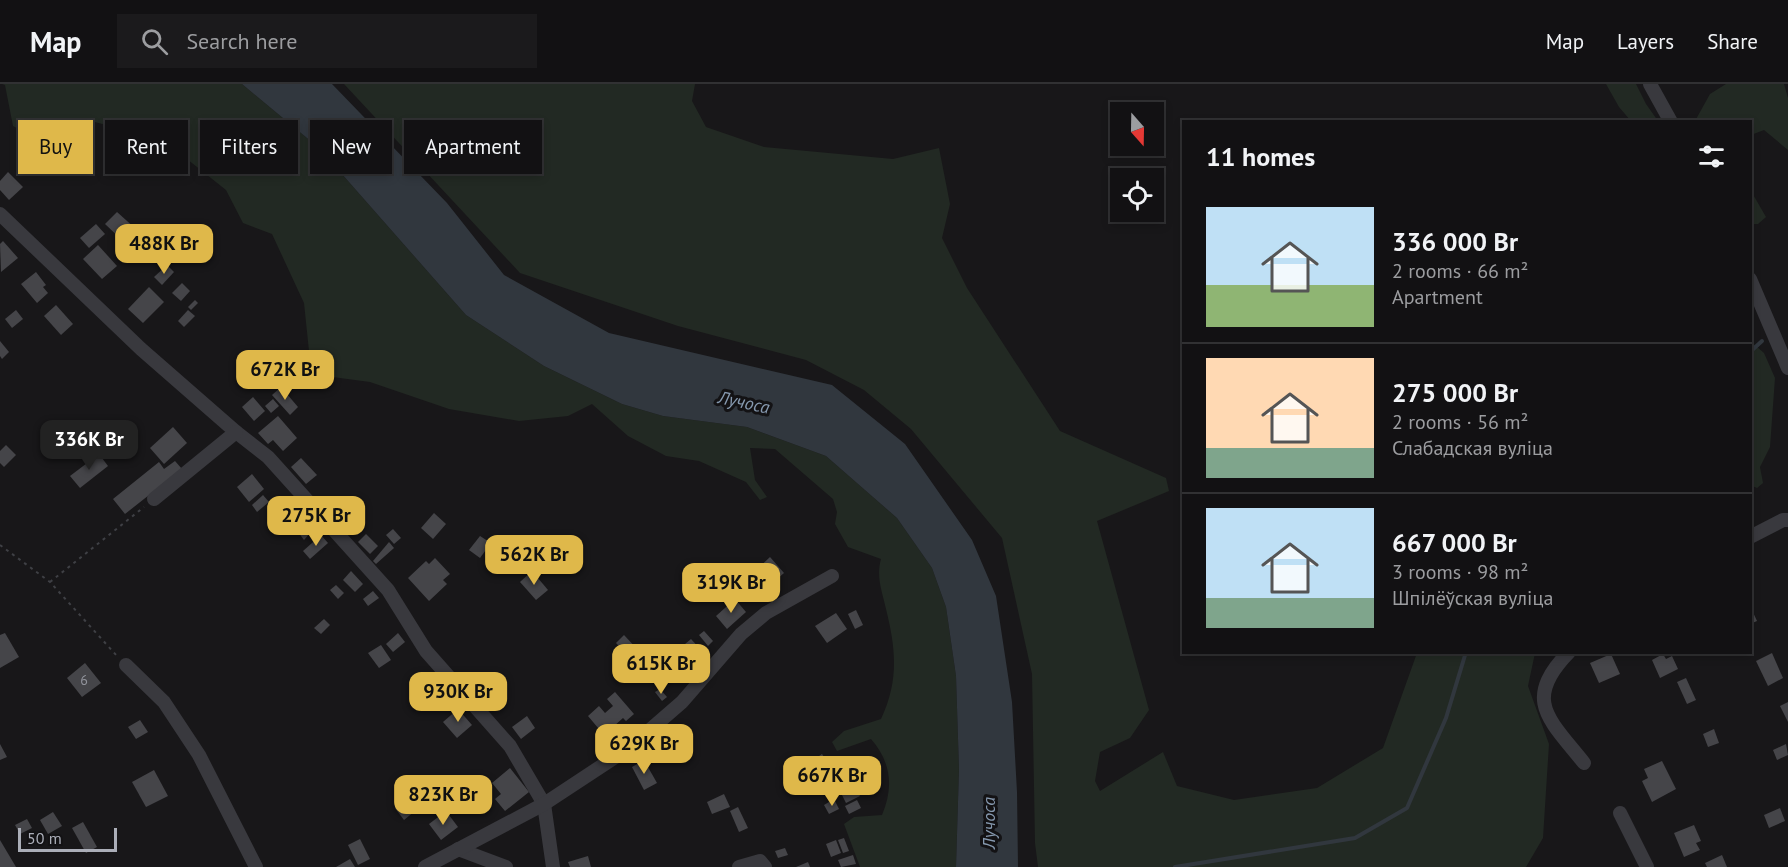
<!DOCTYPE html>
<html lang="en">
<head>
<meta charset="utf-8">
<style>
	:root { --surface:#121113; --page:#1b1a1c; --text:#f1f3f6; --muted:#9c9da0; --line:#313133; --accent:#dfb84a }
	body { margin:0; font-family:"PT Sans",sans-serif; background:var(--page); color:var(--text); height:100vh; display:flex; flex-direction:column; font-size:22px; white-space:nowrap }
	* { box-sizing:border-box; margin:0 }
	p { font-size:20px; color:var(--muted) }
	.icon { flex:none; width:33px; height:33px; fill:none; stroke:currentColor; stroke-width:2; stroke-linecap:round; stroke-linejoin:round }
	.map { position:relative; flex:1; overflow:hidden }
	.sheet { position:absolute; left:1182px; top:36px; width:570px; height:534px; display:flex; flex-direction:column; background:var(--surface); border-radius:0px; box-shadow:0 3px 9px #0003,0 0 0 2px var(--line) }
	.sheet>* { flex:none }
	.guide { position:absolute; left:18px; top:36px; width:570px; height:54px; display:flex; gap:12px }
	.needle { width:39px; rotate:160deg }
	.buttons { position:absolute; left:1110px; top:18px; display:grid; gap:12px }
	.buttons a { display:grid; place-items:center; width:54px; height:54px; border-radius:0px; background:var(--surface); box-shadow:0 3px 9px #0003,0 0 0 2px var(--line); font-size:30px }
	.scale { position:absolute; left:18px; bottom:15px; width:99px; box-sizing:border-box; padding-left:6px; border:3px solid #abaeb8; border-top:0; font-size:16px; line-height:21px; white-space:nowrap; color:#abaeb8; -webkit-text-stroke:4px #131214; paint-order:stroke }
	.price { position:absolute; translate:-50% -51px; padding:0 14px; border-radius:12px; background:var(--accent); color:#111; font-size:20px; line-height:39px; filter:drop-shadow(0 2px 3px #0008) }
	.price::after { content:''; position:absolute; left:50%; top:36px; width:18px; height:14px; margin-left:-9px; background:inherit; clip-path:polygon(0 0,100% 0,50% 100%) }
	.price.active { background:#222; color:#fff }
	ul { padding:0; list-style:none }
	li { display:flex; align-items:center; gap:18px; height:150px; padding:0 24px }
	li+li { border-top:2px solid var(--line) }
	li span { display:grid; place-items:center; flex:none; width:168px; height:120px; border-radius:0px; color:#555 }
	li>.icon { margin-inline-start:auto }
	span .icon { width:72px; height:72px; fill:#fffc; stroke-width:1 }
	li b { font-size:26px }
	h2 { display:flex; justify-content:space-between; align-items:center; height:72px; padding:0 24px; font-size:26px }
	.chip { padding:0 21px; border-radius:0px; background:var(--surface); box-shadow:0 3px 9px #0003,0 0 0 2px var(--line); font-size:21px; line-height:54px }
	.chip.active { background:var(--accent); color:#111 }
	header { display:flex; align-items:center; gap:36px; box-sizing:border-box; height:84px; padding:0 30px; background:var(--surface); border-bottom:2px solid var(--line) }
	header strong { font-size:28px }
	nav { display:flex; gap:33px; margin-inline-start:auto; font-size:21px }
	.search { width:420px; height:54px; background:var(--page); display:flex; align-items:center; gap:15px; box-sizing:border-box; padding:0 21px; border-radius:0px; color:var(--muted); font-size:22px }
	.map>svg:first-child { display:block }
	.green { fill:#222923 }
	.water { fill:#31373e }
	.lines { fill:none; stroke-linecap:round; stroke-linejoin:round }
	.stream { stroke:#31373e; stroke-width:4 }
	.building { fill:#454549 }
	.path { stroke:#3f4045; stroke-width:2; stroke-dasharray:3 4.5; stroke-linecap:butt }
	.minor { stroke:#39393e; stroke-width:14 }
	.labels { text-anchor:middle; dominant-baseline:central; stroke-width:6; stroke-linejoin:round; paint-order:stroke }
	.number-label { font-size:14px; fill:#92949c }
	.water-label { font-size:18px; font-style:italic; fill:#8699af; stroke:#131214 }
</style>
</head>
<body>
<header>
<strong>Map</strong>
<div class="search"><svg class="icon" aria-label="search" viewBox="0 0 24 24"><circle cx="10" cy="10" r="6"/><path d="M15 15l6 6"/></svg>Search here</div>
<nav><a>Map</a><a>Layers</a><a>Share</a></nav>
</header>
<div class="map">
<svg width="1788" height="783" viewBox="0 0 1788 783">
	<rect width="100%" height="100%" fill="#181719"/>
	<!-- green -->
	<g class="green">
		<path d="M2 0H242L319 64 466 231 544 282 622 320 663 332 747 343 826 372 897 434 932 484 946 523 956 592 959 685 956 783H860L844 740 854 733 882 731C894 703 891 678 871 655L837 667 832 658 844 647 881 635C899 597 896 565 886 525 882 507 876 493 881 475L848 463 835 440 837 428 833 415 775 365 750 364 755 396 767 413 760 416 746 398 699 377 666 372 628 352 592 320 568 332 519 337 449 325 370 298 325 292 309 267 304 219 272 150 243 139 226 106 163 56 91 37C57 59 49 63 13 42L5 1Z"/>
		<path d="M344 0H695L692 17 706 43 764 63 893 75 939 64 950 120 942 154 967 204 1060 347 1166 394 1169 407 1097 437 1149 626 1130 654 1100 668 1095 697 1100 707 1163 668 1177 702 1234 716 1317 704 1383 664 1417 569H1535L1528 602 1549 660 1543 754 1526 783H1038L1035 759 1032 590 1002 454 911 345 864 306 806 276 678 242 520 189Z"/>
		<path d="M1606 0H1636L1646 20 1658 37H1631L1619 23Z"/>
		<path d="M1726 0H1784L1788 14V66L1764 46 1751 51 1750 38 1695 37 1710 10Z"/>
		<path d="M1751 107 1766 133 1758 140H1751Z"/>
		<path d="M1750 257 1764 269 1775 294 1770 363 1760 383 1763 399 1757 404 1750 401Z"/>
	</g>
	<!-- water -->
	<path class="water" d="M242 0H332L447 119 504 191 609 249 832 301 905 360 972 456 996 512 1012 618 1017 708 1018 783H956L959 685 956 592 946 523 932 484 897 434 826 372 747 343 663 332 622 320 544 282 466 231 319 64Z"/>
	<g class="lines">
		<!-- stream -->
		<g class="stream">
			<path d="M1750 268 1762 257"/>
			<path d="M1175 783 1355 754 1407 724 1446 634 1466 568"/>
		</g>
	</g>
	<!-- building -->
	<g class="building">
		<path d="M8 88 23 103 9 116 0 106V97Z"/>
		<path d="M117 128 136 145 124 158 105 140Z"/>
		<path d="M96 140 105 150 89 164 80 154Z"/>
		<path d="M3 157 18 174 1 188 0 160Z"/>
		<path d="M98 161 117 182 102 195 83 175Z"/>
		<path d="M167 181 174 188 162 201 154 193Z"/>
		<path d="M36 188 46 201 43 203 48 209 37 219 21 200Z"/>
		<path d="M182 199 190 207 181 217 172 209Z"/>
		<path d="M149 203 164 218 143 239 128 225Z"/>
		<path d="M195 216 198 219 191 226 188 223Z"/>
		<path d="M56 221 73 240 61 251 44 232Z"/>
		<path d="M16 226 23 235 12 244 5 235Z"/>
		<path d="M188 226 195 232 184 243 178 237Z"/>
		<path d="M0 257 9 268 2 275 0 272Z"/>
		<path d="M281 303 298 323 290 331 272 311Z"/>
		<path d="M253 313 265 327 254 337 242 323Z"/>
		<path d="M273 315 279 322 271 329 265 322Z"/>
		<path d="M278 332 297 354 283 367 273 356 268 360 258 349Z"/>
		<path d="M113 336 128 353 108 371 93 354Z"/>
		<path d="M173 343 187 359 164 380 150 364Z"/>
		<path d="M6 361 16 371 4 383 0 379V367Z"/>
		<path d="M99 370 108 382 80 404 70 392Z"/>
		<path d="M301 374 317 391 306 400 291 383Z"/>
		<path d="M175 377 182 385 125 430 113 415 159 378 164 385Z"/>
		<path d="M252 390 264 405 249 418 237 403Z"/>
		<path d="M263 411 269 418 257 428 252 421Z"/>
		<path d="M307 429 317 441 304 456 292 440Z"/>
		<path d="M434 429 446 440 433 455 421 444Z"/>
		<path d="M393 445 401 454 394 460 386 451Z"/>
		<path d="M366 450 378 462 370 470 358 458Z"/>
		<path d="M321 451 328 459 310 475 303 467Z"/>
		<path d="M480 452 491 459 480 474 469 466Z"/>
		<path d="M389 458 394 464 376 480 373 477Z"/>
		<path d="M558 462 573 477 566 484 551 469Z"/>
		<path d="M770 473 784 489 770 501 757 485Z"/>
		<path d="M435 474 450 490 443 496 447 500 429 517 408 494 426 477 429 480Z"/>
		<path d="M351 487 363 500 355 508 343 496Z"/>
		<path d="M532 487 548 506 536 516 520 498Z"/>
		<path d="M336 501 344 509 338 515 330 506Z"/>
		<path d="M373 507 379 514 368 522 363 515Z"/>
		<path d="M735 515 746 528 727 545 716 532Z"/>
		<path d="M1750 522 1757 537 1750 540Z"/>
		<path d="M856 526 863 541 855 545 848 530Z"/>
		<path d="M836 529 847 545 827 559 815 542Z"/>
		<path d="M324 535 330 541 321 550 314 544Z"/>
		<path d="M704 547 713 557 708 562 699 551Z"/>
		<path d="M5 549 19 573 0 584V551Z"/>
		<path d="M398 549 405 558 393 568 386 560Z"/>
		<path d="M624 551 640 568 632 576 616 559Z"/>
		<path d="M691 555 702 567 689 578 678 566Z"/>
		<path d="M381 561 391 576 379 584 368 569Z"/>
		<path d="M1772 569 1783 594 1768 602 1756 577Z"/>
		<path d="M1611 570 1620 590 1599 599 1590 579Z"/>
		<path d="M1663 570 1666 575 1672 572 1678 585 1660 594 1652 576Z"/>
		<path d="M662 577 674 590 664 599 652 586Z"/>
		<path d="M85 579 101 599 82 613 67 594Z"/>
		<path d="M1686 594 1696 616 1687 620 1677 598Z"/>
		<path d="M660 605 667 613 662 617 655 608Z"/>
		<path d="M615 608 634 630 626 637 623 634 604 651 588 632 599 622 605 629 613 622 607 615Z"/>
		<path d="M1788 618V638L1780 622Z"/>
		<path d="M458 625 472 641 457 654 443 638Z"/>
		<path d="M527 632 535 644 521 655 512 643Z"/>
		<path d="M140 636 148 648 136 655 128 643Z"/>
		<path d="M1714 645 1719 659 1708 663 1703 650Z"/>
		<path d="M0 660 7 673 0 676Z"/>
		<path d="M1786 660 1788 671 1777 676 1773 666Z"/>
		<path d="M822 670 831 683 815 693 806 681Z"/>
		<path d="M644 676 657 699 644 706 632 683Z"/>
		<path d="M1662 677 1676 705 1652 718 1642 697 1648 694 1644 685Z"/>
		<path d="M510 684 529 708 505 727 495 715 501 710 492 699Z"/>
		<path d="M154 686 168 712 146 723 132 698Z"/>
		<path d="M850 694 860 712 846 719 837 701Z"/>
		<path d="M724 710 730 723 712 730 707 718Z"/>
		<path d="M406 715 415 727 404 736 395 724Z"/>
		<path d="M834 715 839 725 829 730 824 721Z"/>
		<path d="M857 716 861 724 849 730 845 722Z"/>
		<path d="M738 723 748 744 739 748 730 727Z"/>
		<path d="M1780 724 1785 737 1769 744 1764 731Z"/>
		<path d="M446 727 458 743 441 756 429 740Z"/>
		<path d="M53 728 62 742 48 750 40 736Z"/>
		<path d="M27 735 32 744 20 750 15 741Z"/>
		<path d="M83 738 97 763 86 769 72 744Z"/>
		<path d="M1694 741 1701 757 1696 759 1700 766 1684 773 1674 749Z"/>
		<path d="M844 754 849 767 843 769 838 756Z"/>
		<path d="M360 755 370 775 358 781 348 761Z"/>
		<path d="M0 756 16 783H0Z"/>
		<path d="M836 756 841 769 831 773 826 760Z"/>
		<path d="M785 764 788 771 778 774 775 767Z"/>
		<path d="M853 771 856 780 841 783 838 776Z"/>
		<path d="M1722 771 1727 783H1707L1705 779Z"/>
		<path d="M588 772 591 783H570L568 778Z"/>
		<path d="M350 775 355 783H336Z"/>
		<path d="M808 778 810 783H796Z"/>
	</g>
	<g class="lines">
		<!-- path -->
		<g class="path">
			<path d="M0 461 50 498 117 572"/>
			<path d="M50 498 144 423"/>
		</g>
		<!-- minor -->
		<g class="minor">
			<path d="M1650 0 1671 38"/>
			<path d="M0 130 141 265 236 348 268 373 388 506 426 567 510 662 544 720 553 783"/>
			<path d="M1750 195 1788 284"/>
			<path d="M154 415 236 348"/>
			<path d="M1750 453 1783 436H1788"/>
			<path d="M1569 568C1522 616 1549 635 1584 679"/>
			<path d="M126 581 164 618 199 671 256 783"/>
			<path d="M1620 729 1647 783"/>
			<path d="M458 765 506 783"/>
			<path d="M425 783 544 720 629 664 682 618 741 550 766 529 832 492"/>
			<path d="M739 783 760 777 765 783"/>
		</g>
	</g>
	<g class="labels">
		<!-- number labels -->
		<g class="number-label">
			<text x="84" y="596">6</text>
		</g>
		<!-- water labels -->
		<g class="water-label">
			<text transform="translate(744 318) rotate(12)">Лучоса</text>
			<text transform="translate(988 739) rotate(-90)">Лучоса</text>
		</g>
	</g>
</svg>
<div class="buttons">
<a><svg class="needle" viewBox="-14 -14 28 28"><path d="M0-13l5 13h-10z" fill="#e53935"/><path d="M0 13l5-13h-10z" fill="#9c9da0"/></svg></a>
<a><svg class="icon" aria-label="locate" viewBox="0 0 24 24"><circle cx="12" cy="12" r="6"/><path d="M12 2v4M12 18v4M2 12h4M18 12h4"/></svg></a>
</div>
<div class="scale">50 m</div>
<b class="price" style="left:164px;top:191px">488K Br</b>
<b class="price" style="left:285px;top:317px">672K Br</b>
<b class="price active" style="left:89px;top:387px">336K Br</b>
<b class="price" style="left:316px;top:463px">275K Br</b>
<b class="price" style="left:534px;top:502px">562K Br</b>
<b class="price" style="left:731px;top:530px">319K Br</b>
<b class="price" style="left:661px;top:611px">615K Br</b>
<b class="price" style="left:458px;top:639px">930K Br</b>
<b class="price" style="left:644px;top:691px">629K Br</b>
<b class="price" style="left:832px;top:723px">667K Br</b>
<b class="price" style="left:443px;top:742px">823K Br</b>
<div class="guide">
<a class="chip active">Buy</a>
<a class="chip">Rent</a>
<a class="chip">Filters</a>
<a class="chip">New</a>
<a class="chip">Apartment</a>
</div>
<section class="sheet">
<h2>11 homes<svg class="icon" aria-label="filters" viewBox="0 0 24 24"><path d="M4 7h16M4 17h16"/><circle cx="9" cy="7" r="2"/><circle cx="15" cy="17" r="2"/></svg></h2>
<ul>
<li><span style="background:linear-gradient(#bfe0f5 65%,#8fb573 0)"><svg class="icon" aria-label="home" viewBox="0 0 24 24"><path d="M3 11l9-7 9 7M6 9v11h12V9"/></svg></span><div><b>336 000 Br</b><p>2 rooms · 66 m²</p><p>Apartment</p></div></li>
<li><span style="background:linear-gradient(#ffd9b3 75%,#7fa58c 0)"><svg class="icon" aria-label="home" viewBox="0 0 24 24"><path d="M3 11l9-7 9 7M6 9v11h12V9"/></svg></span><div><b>275 000 Br</b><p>2 rooms · 56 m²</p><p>Слабадская вуліца</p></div></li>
<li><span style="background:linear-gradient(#bfe0f5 75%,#7fa58c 0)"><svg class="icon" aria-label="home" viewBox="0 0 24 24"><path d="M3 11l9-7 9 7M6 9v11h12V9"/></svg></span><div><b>667 000 Br</b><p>3 rooms · 98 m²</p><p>Шпілёўская вуліца</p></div></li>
</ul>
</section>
</div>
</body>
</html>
